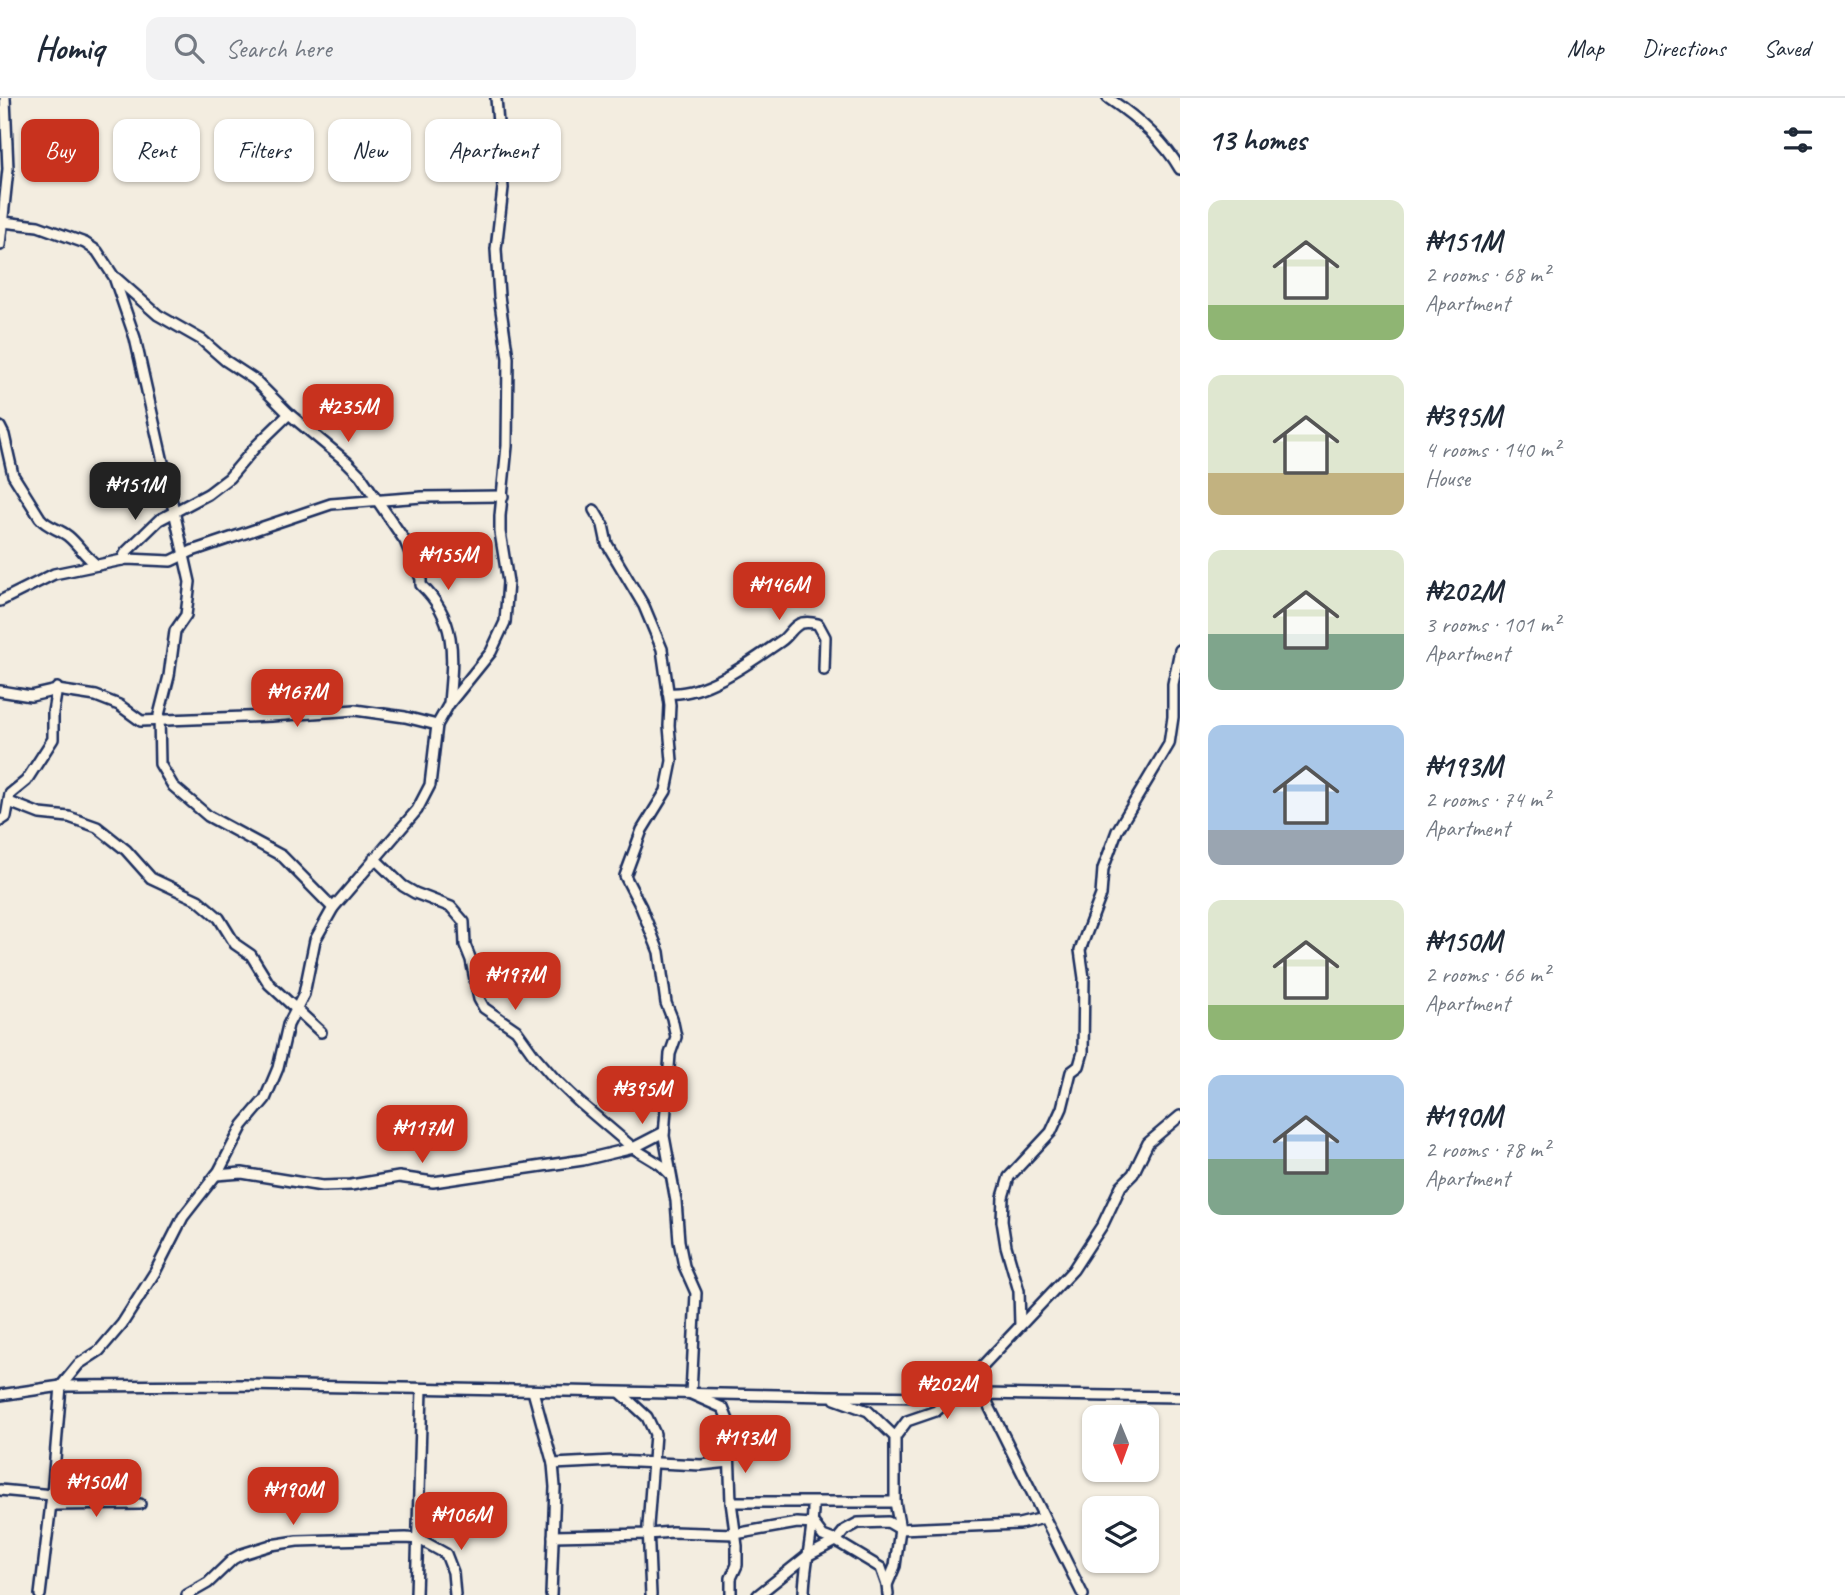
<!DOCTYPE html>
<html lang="en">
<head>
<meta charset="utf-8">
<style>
	:root { --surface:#fff; --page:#f2f2f3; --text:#1f2937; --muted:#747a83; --line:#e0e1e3; --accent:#c8321e }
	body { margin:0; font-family:Caveat,sans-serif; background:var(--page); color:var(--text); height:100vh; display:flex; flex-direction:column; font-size:26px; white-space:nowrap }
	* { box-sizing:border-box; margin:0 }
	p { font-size:23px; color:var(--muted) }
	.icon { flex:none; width:38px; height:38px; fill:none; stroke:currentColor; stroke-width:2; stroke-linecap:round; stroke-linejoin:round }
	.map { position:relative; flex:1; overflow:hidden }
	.drawer { display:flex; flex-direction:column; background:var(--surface); width:665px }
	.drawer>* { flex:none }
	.guide { position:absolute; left:21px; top:21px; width:665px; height:63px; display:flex; gap:14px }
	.needle { width:46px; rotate:179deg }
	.fabs { position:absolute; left:1082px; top:1307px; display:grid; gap:14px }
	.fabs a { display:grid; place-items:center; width:77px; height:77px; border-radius:14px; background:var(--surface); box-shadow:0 2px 5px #0004; font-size:35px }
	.price { position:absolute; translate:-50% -60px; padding:0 16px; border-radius:14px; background:var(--accent); color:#fff; font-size:23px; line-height:46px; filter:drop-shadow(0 2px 4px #0008) }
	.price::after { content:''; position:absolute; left:50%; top:42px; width:21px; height:16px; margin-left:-10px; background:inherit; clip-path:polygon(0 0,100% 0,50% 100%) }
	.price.selected { background:#222; color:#fff }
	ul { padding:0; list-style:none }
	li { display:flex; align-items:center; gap:21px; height:175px; padding:0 28px }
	li span { display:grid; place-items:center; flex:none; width:196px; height:140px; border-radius:14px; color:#555 }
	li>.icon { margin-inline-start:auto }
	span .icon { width:84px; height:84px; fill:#fffc; stroke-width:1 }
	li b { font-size:30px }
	h2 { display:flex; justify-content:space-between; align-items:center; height:84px; padding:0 28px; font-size:30px }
	.tag { padding:0 24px; border-radius:14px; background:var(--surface); box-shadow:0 2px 5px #0004; font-size:24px; line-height:63px }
	.tag.selected { background:var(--accent); color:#fff }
	header { display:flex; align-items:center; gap:42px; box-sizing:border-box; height:98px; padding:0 35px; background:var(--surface); border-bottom:2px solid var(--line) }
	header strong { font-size:33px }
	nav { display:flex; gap:38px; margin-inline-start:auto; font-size:24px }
	.search { width:490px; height:63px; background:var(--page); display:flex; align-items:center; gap:18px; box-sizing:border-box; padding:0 24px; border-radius:14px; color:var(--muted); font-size:26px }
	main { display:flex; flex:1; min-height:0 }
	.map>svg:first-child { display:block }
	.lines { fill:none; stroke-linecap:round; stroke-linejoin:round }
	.minor-casing { stroke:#1b2f5e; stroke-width:14 }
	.minor { stroke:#fcf5e5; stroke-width:9 }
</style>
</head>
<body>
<header>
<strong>Homiq</strong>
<div class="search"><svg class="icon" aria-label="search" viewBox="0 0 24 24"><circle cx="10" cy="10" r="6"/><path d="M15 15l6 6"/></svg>Search here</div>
<nav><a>Map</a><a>Directions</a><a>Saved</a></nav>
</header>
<main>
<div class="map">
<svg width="1180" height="1497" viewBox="0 0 1180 1497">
	<rect width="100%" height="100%" fill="#f3ede0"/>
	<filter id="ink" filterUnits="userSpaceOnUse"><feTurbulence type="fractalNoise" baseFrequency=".0143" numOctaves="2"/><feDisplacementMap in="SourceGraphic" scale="14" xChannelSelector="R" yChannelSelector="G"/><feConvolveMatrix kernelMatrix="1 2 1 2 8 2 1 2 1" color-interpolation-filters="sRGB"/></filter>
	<g filter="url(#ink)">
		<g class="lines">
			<!-- minor casing -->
			<g class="minor-casing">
				<g id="minor">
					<path d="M1108 0C1135 18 1164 43 1180 71"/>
					<path d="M3 124 38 128 85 145 97 153 114 179 135 240 190 484 186 517 175 533 169 578 159 617 160 666 173 688 208 718 282 758 333 810"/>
					<path d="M0 147 8 71 5 0"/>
					<path d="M116 180 158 217 202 242 226 263 255 282 289 316 347 364 360 377 405 443 421 481V487C458 522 453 559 449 605"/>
					<path d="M0 329 4 337 13 377 40 420C47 429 59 431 68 438 79 447 85 459 97 467"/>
					<path d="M594 412 603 427 607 446 644 508 662 551 670 607 669 628 672 663 666 693 642 732 625 778 641 809 659 854 666 905 672 920 676 939 670 956 664 1038 676 1103 679 1143 684 1168 696 1195 691 1296 723 1310 732 1332 729 1350 731 1404 737 1448V1467L731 1480V1497"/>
					<path d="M122 462 126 454 159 422 208 396 229 380 257 347 289 316"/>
					<path d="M0 503 54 476 127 461 171 463 192 453 331 406 422 399 503 398"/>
					<path d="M0 593 31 598 57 592 96 598 119 607 141 623 271 618 355 612 405 619 437 627"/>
					<path d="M668 595C704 599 752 563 781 543 789 538 793 527 802 525 807 524 814 525 818 526L825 539 824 572"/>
					<path d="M9 704 40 716 69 719 97 729 126 752 151 780 198 802 219 820 235 846 251 857 269 886 321 934"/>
					<path d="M0 723 6 719 10 696 26 683 53 641V614L57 590"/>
					<path d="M374 760 403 788 415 795 451 809 464 824 465 847 471 862 479 901 484 910 516 932 534 957 553 979 579 1004 633 1050 661 1067 670 1076"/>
					<path d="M216 1077 242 1075 322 1088 351 1087 399 1079 433 1084 583 1062 633 1050 664 1034"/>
					<path d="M1020 1227 1019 1193 1006 1148 1002 1123 1003 1099 1009 1079 1051 1034 1062 1010 1071 974 1079 968 1083 954 1084 880 1080 852 1101 797 1103 771 1117 733 1169 646 1173 619V586L1180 552"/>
					<path d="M533 1293 553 1366 555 1389 551 1497"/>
					<path d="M621 1295 647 1319 655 1336 648 1428 651 1497"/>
					<path d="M983 1296 1083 1497"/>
					<path d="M0 1297 61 1288 244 1287 828 1298 953 1299 983 1296 1180 1299"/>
					<path d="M835 1301 868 1313 895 1339V1404L900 1431 895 1468 887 1487 888 1497"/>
					<path d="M895 1339 907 1323 936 1313 953 1299 1073 1172 1103 1126 1121 1088 1133 1076 1148 1045 1180 1018"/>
					<path d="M553 1366 614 1363 701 1367 729 1364"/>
					<path d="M0 1392 52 1397"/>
					<path d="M731 1404H895"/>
					<path d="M51 1407 140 1406"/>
					<path d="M553 1438 648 1436 672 1434 735 1436 797 1425 814 1426 823 1438 836 1443 881 1470 887 1487"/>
					<path d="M40 1497 52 1397 61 1288 79 1266 99 1253 122 1226 155 1174 183 1119 219 1073 243 1027 265 1001 278 970 288 927 304 896 315 842 333 810 417 712 430 687 437 627 449 606 491 554 505 524 508 484 500 434V418L507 348 508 260 499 198 496 151 503 90 496 0"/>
					<path d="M187 1497 208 1485 233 1461 242 1456 271 1447 297 1443 406 1440 419 1441 446 1456 453 1474 455 1497"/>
					<path d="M416 1497 422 1291"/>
					<path d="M758 1497 807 1458 836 1443 845 1432 858 1425 888 1424 900 1431 1019 1426 1044 1420"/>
					<path d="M804 1497C804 1466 814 1436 813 1405"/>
				</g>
			</g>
			<!-- minor -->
			<use href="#minor" class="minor"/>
		</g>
	</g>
</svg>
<div class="fabs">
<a><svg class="needle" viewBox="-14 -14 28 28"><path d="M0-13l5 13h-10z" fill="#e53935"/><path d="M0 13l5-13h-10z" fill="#747a83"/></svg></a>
<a><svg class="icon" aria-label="layers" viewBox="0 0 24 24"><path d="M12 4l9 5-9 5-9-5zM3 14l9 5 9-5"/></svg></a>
</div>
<b class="price" style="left:348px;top:346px">₦235M</b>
<b class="price selected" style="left:135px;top:424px">₦151M</b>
<b class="price" style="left:448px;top:494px">₦155M</b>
<b class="price" style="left:779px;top:524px">₦146M</b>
<b class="price" style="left:297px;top:631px">₦167M</b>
<b class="price" style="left:515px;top:914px">₦197M</b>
<b class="price" style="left:642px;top:1028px">₦395M</b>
<b class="price" style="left:422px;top:1067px">₦117M</b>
<b class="price" style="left:947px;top:1323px">₦202M</b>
<b class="price" style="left:745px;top:1377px">₦193M</b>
<b class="price" style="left:96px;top:1421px">₦150M</b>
<b class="price" style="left:293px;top:1429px">₦190M</b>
<b class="price" style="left:461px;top:1454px">₦106M</b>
<div class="guide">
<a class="tag selected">Buy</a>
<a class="tag">Rent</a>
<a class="tag">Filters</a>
<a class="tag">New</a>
<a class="tag">Apartment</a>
</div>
</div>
<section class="drawer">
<h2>13 homes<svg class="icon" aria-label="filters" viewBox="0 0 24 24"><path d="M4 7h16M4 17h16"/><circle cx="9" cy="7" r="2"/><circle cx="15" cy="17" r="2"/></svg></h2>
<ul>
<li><span style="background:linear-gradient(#dfe7d0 75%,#8fb573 0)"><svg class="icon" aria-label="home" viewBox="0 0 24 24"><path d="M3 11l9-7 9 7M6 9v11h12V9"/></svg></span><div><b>₦151M</b><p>2 rooms · 68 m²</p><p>Apartment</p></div></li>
<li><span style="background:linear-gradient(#dfe7d0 70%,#c2b280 0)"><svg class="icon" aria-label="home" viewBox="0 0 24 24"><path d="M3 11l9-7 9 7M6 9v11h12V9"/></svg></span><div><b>₦395M</b><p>4 rooms · 140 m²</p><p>House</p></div></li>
<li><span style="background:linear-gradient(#dfe7d0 60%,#7fa58c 0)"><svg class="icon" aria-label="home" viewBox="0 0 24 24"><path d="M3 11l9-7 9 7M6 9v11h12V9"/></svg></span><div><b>₦202M</b><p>3 rooms · 101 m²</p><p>Apartment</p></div></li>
<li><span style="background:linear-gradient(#a9c7e8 75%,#9aa5b1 0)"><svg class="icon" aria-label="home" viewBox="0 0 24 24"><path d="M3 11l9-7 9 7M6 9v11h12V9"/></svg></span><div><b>₦193M</b><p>2 rooms · 74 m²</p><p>Apartment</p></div></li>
<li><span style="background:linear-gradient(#dfe7d0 75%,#8fb573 0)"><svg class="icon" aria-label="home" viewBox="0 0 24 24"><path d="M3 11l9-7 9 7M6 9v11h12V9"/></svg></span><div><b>₦150M</b><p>2 rooms · 66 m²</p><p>Apartment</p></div></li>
<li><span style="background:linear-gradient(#a9c7e8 60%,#7fa58c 0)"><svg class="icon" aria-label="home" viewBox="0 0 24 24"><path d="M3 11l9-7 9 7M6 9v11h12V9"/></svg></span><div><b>₦190M</b><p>2 rooms · 78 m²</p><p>Apartment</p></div></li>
</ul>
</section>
</main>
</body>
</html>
